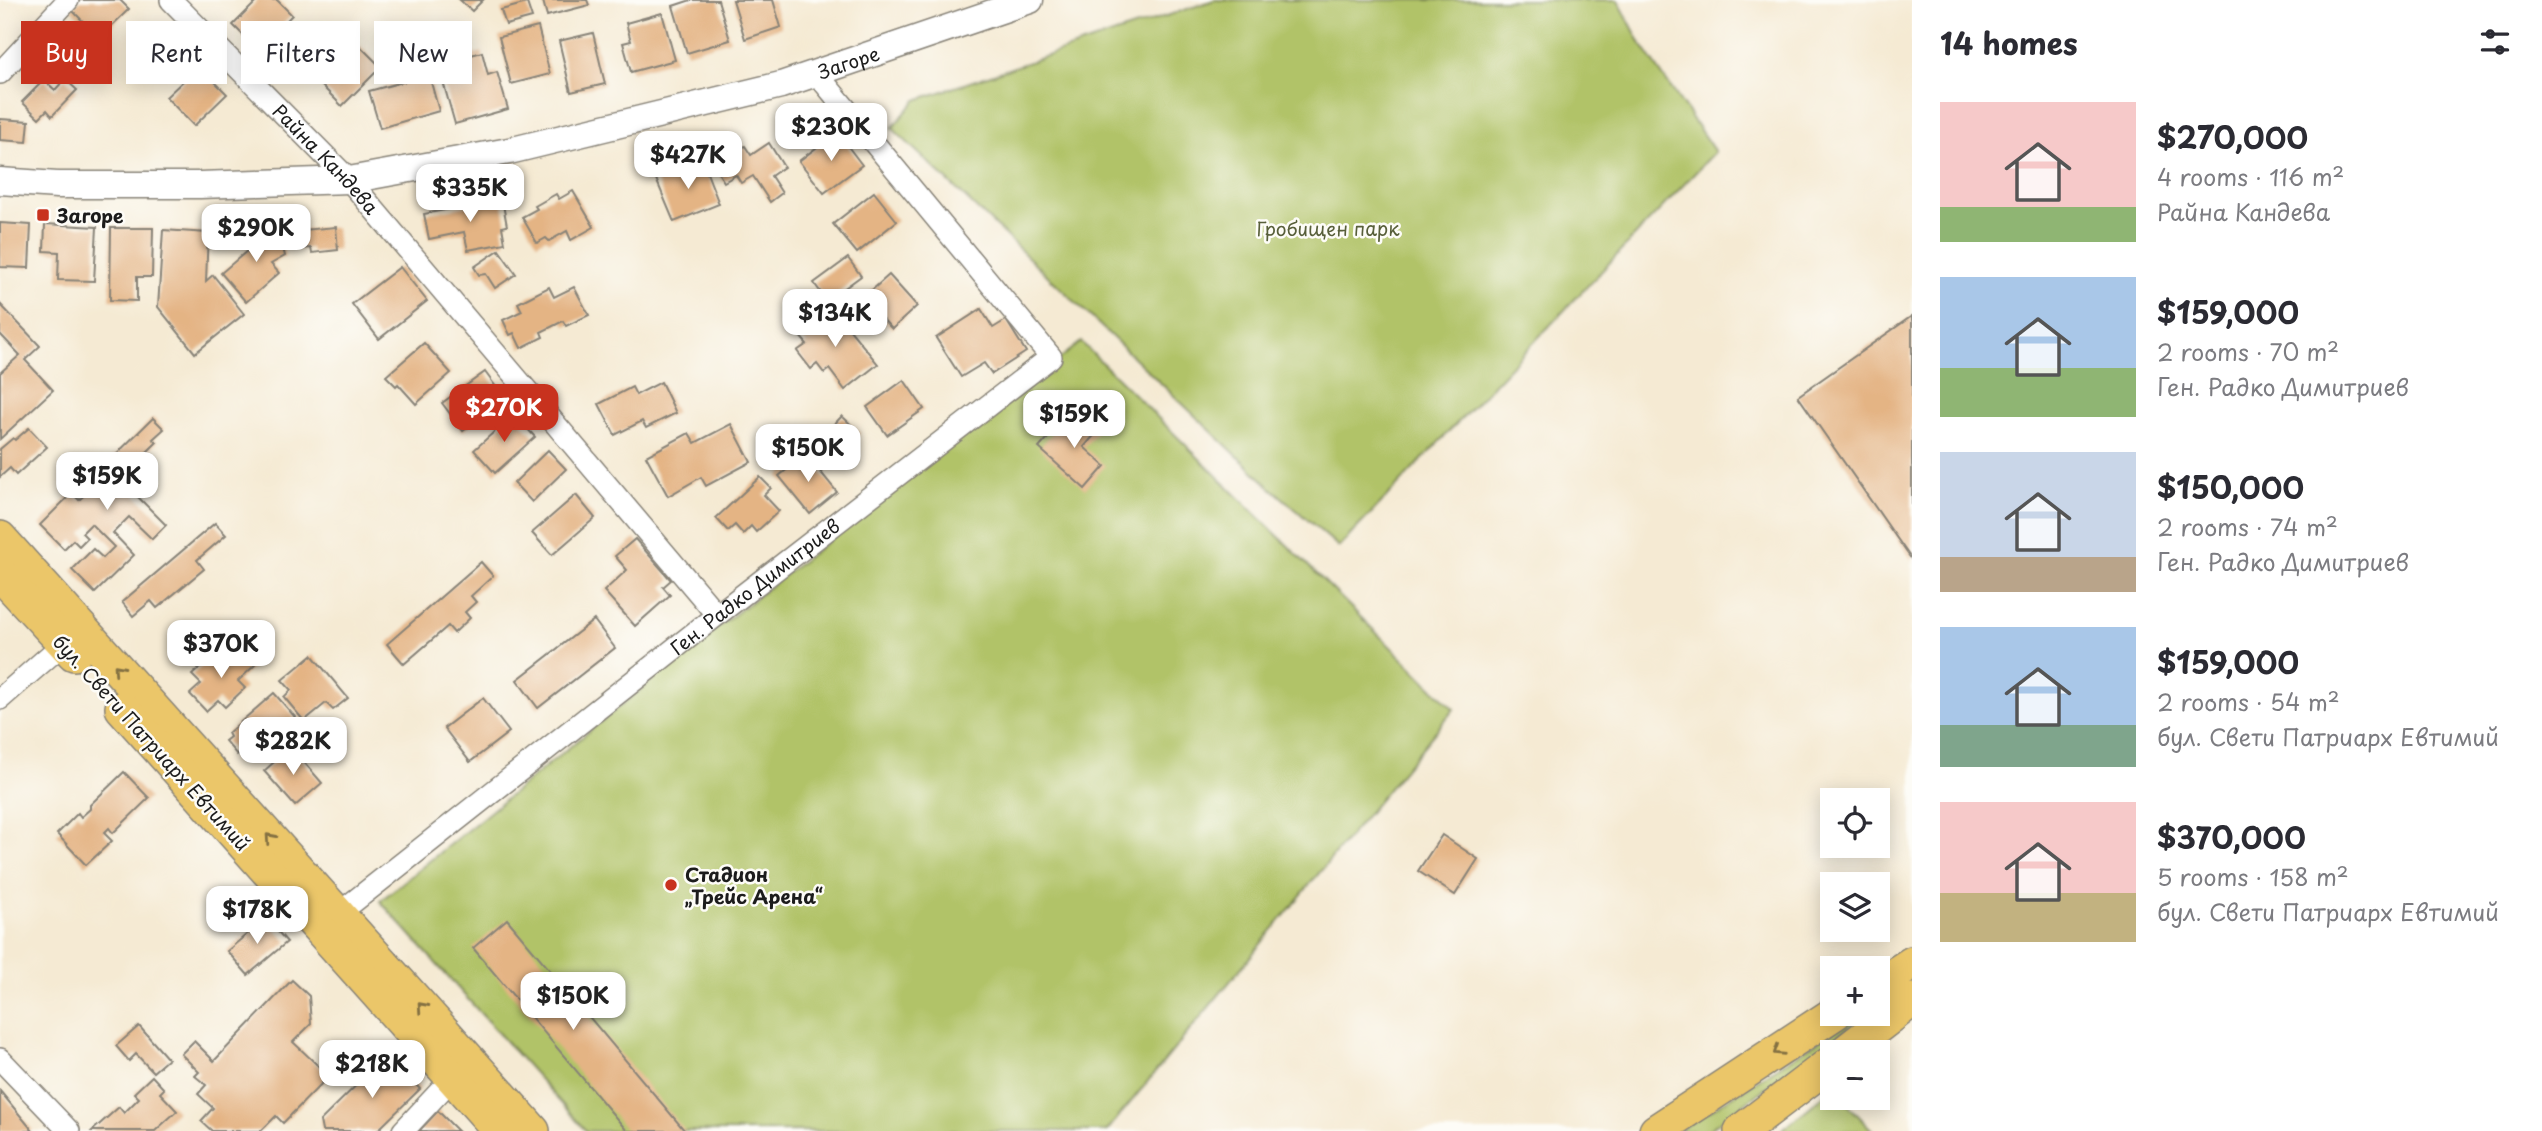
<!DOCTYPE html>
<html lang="en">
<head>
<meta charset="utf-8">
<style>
	:root { --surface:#fff; --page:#f2f2f3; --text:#2b2b33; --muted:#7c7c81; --accent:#c8321e }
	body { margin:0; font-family:"Playpen Sans",sans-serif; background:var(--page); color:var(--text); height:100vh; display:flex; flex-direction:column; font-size:26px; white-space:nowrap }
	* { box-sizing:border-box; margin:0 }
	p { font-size:23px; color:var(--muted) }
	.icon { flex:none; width:38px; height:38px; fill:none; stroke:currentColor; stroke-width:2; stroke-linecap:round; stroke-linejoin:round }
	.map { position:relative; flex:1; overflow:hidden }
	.sheet { display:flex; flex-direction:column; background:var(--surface); width:630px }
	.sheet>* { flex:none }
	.banner { position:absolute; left:21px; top:21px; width:665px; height:63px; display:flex; gap:14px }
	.buttons { position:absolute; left:1820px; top:788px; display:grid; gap:14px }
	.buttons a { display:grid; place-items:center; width:70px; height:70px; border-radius:0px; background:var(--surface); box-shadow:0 4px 18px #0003; font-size:35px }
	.price { position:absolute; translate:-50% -60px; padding:0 16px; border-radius:14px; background:#fff; color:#222; font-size:23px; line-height:46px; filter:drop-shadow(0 2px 4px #0008) }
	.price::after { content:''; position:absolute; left:50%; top:42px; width:21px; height:16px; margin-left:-10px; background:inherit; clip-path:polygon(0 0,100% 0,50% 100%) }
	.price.selected { background:var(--accent); color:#fff }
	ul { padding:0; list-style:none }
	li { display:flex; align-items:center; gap:21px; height:175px; padding:0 28px }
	li span { display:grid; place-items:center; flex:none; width:196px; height:140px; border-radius:0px; color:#555 }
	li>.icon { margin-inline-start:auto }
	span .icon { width:84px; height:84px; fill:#fffc; stroke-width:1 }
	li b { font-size:30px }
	h2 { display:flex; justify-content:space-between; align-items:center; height:84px; padding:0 28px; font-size:30px }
	.tag { padding:0 24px; border-radius:0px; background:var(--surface); box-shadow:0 4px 18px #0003; font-size:24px; line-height:63px }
	.tag.selected { background:var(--accent); color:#fff }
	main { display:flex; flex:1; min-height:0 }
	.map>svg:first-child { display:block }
	.green { fill:#b1c367; stroke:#667042; stroke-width:2 }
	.building { fill:#e4b484 }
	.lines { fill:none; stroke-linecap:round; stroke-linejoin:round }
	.minor-casing { stroke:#888378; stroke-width:24 }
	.tertiary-casing { stroke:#888378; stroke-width:29 }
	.primary-casing { stroke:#888378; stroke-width:36 }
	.minor { stroke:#fff; stroke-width:21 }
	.tertiary { stroke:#fff; stroke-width:26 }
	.primary { stroke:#ebc669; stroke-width:33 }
	.oneway { stroke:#847142 }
	.poi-dot { fill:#c8321e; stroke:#fdfcf7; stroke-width:2.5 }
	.labels { text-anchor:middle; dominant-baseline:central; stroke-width:5; stroke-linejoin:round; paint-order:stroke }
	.street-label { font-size:19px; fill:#1c1c1c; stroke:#fdfcf7 }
	.poi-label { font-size:19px; font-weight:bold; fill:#1c1c1c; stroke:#fdfcf7; text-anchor:start }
	.park-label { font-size:19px; fill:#585f3a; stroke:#fdfcf7 }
</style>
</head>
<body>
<main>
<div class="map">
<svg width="1912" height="1131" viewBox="0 0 1912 1131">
	<rect width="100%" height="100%" fill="#fdfcf7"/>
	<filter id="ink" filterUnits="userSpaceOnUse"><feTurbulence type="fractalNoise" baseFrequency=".0143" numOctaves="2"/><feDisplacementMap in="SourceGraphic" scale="14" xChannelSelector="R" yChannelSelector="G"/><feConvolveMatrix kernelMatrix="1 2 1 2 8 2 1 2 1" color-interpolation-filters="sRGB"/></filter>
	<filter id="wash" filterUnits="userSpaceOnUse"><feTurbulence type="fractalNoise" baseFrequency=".00686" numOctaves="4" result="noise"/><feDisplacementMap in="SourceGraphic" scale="28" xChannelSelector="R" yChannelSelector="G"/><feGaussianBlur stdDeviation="1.57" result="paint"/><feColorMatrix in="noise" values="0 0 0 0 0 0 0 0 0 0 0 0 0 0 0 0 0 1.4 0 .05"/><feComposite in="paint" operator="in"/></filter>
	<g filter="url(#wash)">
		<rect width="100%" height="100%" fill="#f5ead3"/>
		<!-- green -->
		<g class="green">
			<path d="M1214 0H1618L1641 44 1715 152 1339 547 1270 487 892 128 916 100Z"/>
			<path d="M1081 342 1454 709 1107 1131H586L380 901 683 655Z"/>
			<path d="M1862 1013H1868L1707 1131H1678Z"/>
			<path d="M1832 1089V1097H1841L1873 1131H1780Z"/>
		</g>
		<g id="blocks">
			<!-- building -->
			<g class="building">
				<path d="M80 0H120L129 9 99 38 71 9Z"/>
				<path d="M258 0H277L292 15 258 50 233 25Z"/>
				<path d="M460 0H483L472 11Z"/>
				<path d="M546 0H587L589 5 547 16 543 1Z"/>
				<path d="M691 0H718L730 40 687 53 673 6Z"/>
				<path d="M733 0H773L781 27 745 39Z"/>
				<path d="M527 3 532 18 506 25 501 10Z"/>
				<path d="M662 13 675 60 631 72 623 43 631 41 626 23Z"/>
				<path d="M301 25 324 47 292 81 268 58Z"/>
				<path d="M538 27 550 74 511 84 499 37Z"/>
				<path d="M593 33 605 84 571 92 559 41Z"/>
				<path d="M354 40 381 67 342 106 315 79Z"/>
				<path d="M482 52 488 75 497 72 508 109 455 124 438 64Z"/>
				<path d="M199 66 227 94 194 126 166 97Z"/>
				<path d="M429 75 439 111 380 128 369 91Z"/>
				<path d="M65 79 77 90 52 116 47 110 39 118 22 102 44 80 55 90Z"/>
				<path d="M0 119 29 121 27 142 0 140Z"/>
				<path d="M837 132 862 165 824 193 799 161Z"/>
				<path d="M769 143 784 167 771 176 782 193 770 202 753 176 741 183 736 175 724 182 714 166 745 146 751 155Z"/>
				<path d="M702 160 719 204 674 222 656 179Z"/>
				<path d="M573 191 594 227 571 240 567 231 549 241 546 238 537 243 522 217 537 209 535 206 556 194 559 199Z"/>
				<path d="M874 192 897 221 857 253 833 224Z"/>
				<path d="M502 199 507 226 502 227 505 243 468 250 464 232 429 239 424 214Z"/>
				<path d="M0 223 31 225 29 268 0 267Z"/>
				<path d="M45 224 97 227 94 281 58 280 59 252 44 251Z"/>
				<path d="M336 227 338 250 312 253 311 248 294 249 292 231Z"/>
				<path d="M111 228H153L152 277H137V301L110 300Z"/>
				<path d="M278 229 285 256 271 264 279 273 246 302 221 273 254 245 247 231Z"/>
				<path d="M163 230 208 233 206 281 213 275 244 314 195 353 158 307Z"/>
				<path d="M499 250 516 274 495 288 486 274 479 275 474 267Z"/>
				<path d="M848 258 861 276 827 301 814 283Z"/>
				<path d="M400 267 427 301 379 339 352 304Z"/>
				<path d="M889 275 917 306 892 329 863 298Z"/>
				<path d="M549 287 554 297 574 287 589 315 566 326 563 321 541 332 543 337 521 348 514 333 510 335 503 320 522 311 518 303Z"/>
				<path d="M0 304 40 346 25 360 53 390 0 439V373L20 355 0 334Z"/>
				<path d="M831 307 878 364 845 390 829 369 824 373 817 364 811 369 797 351 807 344 798 334Z"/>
				<path d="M981 309 993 328 1006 320 1026 352 992 374 984 363 961 377 936 338Z"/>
				<path d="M1912 316V560L1798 396Z"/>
				<path d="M424 343 451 373 416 404 398 384 396 386 386 376Z"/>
				<path d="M485 372 505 399 463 431 442 403Z"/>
				<path d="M904 380 924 409 887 435 867 407Z"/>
				<path d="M661 382 676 413 646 428 642 421 615 435 599 404 632 387 636 395Z"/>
				<path d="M1073 410 1097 432 1084 447 1105 466 1085 489 1039 448Z"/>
				<path d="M514 414 535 437 495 473 474 450Z"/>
				<path d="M842 416 860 433 828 467 810 450Z"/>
				<path d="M153 418 164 429 153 439 157 442 125 474 139 488 134 493 166 525 152 539 129 517 113 533 134 555 95 593 72 570 93 549 103 558 114 547 91 524 82 533 87 538 79 546 73 540 64 549 40 525 72 493 79 500 101 479 96 474Z"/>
				<path d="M731 424 751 462 706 486 701 477 668 496 646 456 689 433 695 443Z"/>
				<path d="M29 428 47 447 16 475 10 468 0 477V449L13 438 15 440Z"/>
				<path d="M548 450 566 469 532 502 514 483Z"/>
				<path d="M806 454 837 492 810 514 779 476Z"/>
				<path d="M760 477 771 488 764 495 779 511 756 532 751 526 743 534 735 525 728 531 716 518Z"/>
				<path d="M576 495 595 518 552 555 532 533Z"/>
				<path d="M215 523 226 535 197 560 204 569 157 608 151 601 133 616 122 602Z"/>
				<path d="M635 539 671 580 663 587 670 595 635 626 604 591 627 570 615 556Z"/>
				<path d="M481 562 493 576 471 596 476 602 465 612 470 618 454 633 448 626 404 664 387 644Z"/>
				<path d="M594 620 615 648 538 708 517 680Z"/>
				<path d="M239 648 255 665 238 681 245 688 225 707 218 700 206 711 190 694 201 684 192 675 212 657 220 666Z"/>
				<path d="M312 655 348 698 333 710 326 703 304 721 284 697 291 690 282 680Z"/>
				<path d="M274 693 295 717 251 754 246 748 237 755 225 741 230 737 228 733Z"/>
				<path d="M483 698 509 732 470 762 444 728Z"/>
				<path d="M291 747 322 783 295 806 264 771Z"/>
				<path d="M124 772 149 798 113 833 109 828 104 833 112 841 86 865 57 834 78 813 81 817 90 809V805Z"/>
				<path d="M1442 835 1478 859 1455 895 1418 871Z"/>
				<path d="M266 918 287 942 248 975 227 951Z"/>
				<path d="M507 919 685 1131H627L473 948Z"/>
				<path d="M292 980 309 996 311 1024 293 1042 329 1076 283 1123 276 1116 261 1131H212L201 1121 213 1108 198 1094 206 1085 195 1076 199 1072 181 1054 194 1041 214 1061Z"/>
				<path d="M139 1026 168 1059 153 1072 136 1054 129 1061 116 1046Z"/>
				<path d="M387 1055 420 1089 377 1131H322L320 1121Z"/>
				<path d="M152 1076 164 1089 160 1093 177 1111 155 1131H92L119 1107 124 1113 139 1098 134 1093Z"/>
				<path d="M0 1091 33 1131H0Z"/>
				<path d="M438 1111 458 1131H419Z"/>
			</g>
		</g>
	</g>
	<g filter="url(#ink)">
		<use href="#blocks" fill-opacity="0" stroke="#888378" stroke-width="2"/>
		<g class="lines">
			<!-- minor casing -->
			<g class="minor-casing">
				<g id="minor">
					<path id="s1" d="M171 0 349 180 717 615"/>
					<path d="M0 73 68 0"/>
					<path d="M0 699 64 643"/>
					<path id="s2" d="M338 914 717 615 1051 357 817 74"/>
					<path d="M0 1059 69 1131"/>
					<path d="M403 1131 459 1071"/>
				</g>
			</g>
			<!-- tertiary casing -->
			<g class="tertiary-casing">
				<g id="tertiary">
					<path id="s3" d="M0 181 57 185H200L349 180 509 151 781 85 1030 0"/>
				</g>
			</g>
			<!-- primary casing -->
			<g class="primary-casing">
				<g id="primary">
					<path d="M0 538 533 1131"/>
					<path d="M0 574 74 654"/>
					<path d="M122 708 500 1131"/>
					<path d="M1878 985 1912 963"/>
					<path d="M1845 1052 1912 1000"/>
					<path d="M1656 1131 1835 1013"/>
					<path d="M1741 1131 1832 1062"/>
				</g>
			</g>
			<!-- minor -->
			<use href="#minor" class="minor"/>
			<!-- tertiary -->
			<use href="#tertiary" class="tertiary"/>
			<!-- primary -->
			<use href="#primary" class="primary"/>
		</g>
		<!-- one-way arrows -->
		<defs><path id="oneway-chevron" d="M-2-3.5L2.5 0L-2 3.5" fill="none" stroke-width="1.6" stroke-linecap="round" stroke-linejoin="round" transform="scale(1.75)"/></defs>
		<g class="oneway">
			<use href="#oneway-chevron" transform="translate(118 669) rotate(-132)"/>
			<use href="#oneway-chevron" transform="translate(270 838) rotate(-132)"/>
			<use href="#oneway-chevron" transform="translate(422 1007) rotate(-132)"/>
			<use href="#oneway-chevron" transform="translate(1778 1051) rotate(147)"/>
		</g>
	</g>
	<!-- markers -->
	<g class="poi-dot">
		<rect x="36" y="208" width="14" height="14" rx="3.5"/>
		<circle cx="671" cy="885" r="7"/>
	</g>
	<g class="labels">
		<!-- street labels -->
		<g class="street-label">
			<text stroke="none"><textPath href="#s3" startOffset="863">Загоре</textPath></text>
			<text stroke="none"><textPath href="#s1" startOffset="222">Райна Кандева</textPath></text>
			<text stroke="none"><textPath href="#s2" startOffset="530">Ген. Радко Димитриев</textPath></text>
			<text transform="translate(152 742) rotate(48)">бул. Свети Патриарх Евтимий</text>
		</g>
		<!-- poi labels -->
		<g class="poi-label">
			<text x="57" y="215">Загоре</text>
			<text x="685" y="874">Стадион<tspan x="685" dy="22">„Трейс Арена“</tspan></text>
		</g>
		<!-- park labels -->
		<g class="park-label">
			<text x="1328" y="228">Гробищен парк</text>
		</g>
	</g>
</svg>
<div class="buttons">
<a><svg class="icon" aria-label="locate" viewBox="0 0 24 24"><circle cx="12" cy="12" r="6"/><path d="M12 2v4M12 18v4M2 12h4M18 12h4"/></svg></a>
<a><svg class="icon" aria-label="layers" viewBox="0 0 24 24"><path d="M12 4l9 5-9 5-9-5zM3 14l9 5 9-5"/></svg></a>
<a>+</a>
<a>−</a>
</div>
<b class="price" style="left:831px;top:163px">$230K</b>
<b class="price" style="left:688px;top:191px">$427K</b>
<b class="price" style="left:470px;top:224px">$335K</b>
<b class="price" style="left:256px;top:264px">$290K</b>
<b class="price" style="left:835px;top:349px">$134K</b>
<b class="price selected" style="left:504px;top:444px">$270K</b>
<b class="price" style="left:1074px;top:450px">$159K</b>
<b class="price" style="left:808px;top:484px">$150K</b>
<b class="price" style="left:107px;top:512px">$159K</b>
<b class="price" style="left:221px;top:680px">$370K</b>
<b class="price" style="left:293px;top:777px">$282K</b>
<b class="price" style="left:257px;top:946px">$178K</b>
<b class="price" style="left:573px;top:1032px">$150K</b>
<b class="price" style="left:372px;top:1100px">$218K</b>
<div class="banner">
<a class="tag selected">Buy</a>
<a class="tag">Rent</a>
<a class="tag">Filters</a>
<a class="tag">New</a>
</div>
</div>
<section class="sheet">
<h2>14 homes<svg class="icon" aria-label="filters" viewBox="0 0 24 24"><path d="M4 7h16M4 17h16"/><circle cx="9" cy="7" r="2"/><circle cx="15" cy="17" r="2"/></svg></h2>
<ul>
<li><span style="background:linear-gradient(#f6c9c9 75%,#8fb573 0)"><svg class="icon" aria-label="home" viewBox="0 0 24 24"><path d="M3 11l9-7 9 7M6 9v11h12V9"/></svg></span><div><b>$270,000</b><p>4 rooms · 116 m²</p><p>Райна Кандева</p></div></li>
<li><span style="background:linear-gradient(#a9c7e8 65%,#8fb573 0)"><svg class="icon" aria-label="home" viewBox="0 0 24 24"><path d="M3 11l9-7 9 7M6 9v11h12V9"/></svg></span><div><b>$159,000</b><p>2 rooms · 70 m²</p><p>Ген. Радко Димитриев</p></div></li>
<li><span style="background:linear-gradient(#c9d6e8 75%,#b9a48a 0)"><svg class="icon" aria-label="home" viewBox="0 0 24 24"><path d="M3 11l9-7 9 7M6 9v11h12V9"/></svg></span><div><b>$150,000</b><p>2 rooms · 74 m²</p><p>Ген. Радко Димитриев</p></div></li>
<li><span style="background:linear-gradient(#a9c7e8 70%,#7fa58c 0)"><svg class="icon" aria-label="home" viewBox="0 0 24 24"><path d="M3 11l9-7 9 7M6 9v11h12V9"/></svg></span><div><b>$159,000</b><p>2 rooms · 54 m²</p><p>бул. Свети Патриарх Евтимий</p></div></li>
<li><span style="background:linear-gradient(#f6c9c9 65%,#c2b280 0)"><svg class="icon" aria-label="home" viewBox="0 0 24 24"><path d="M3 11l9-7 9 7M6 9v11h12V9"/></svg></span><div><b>$370,000</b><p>5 rooms · 158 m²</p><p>бул. Свети Патриарх Евтимий</p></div></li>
</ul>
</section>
</main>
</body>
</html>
